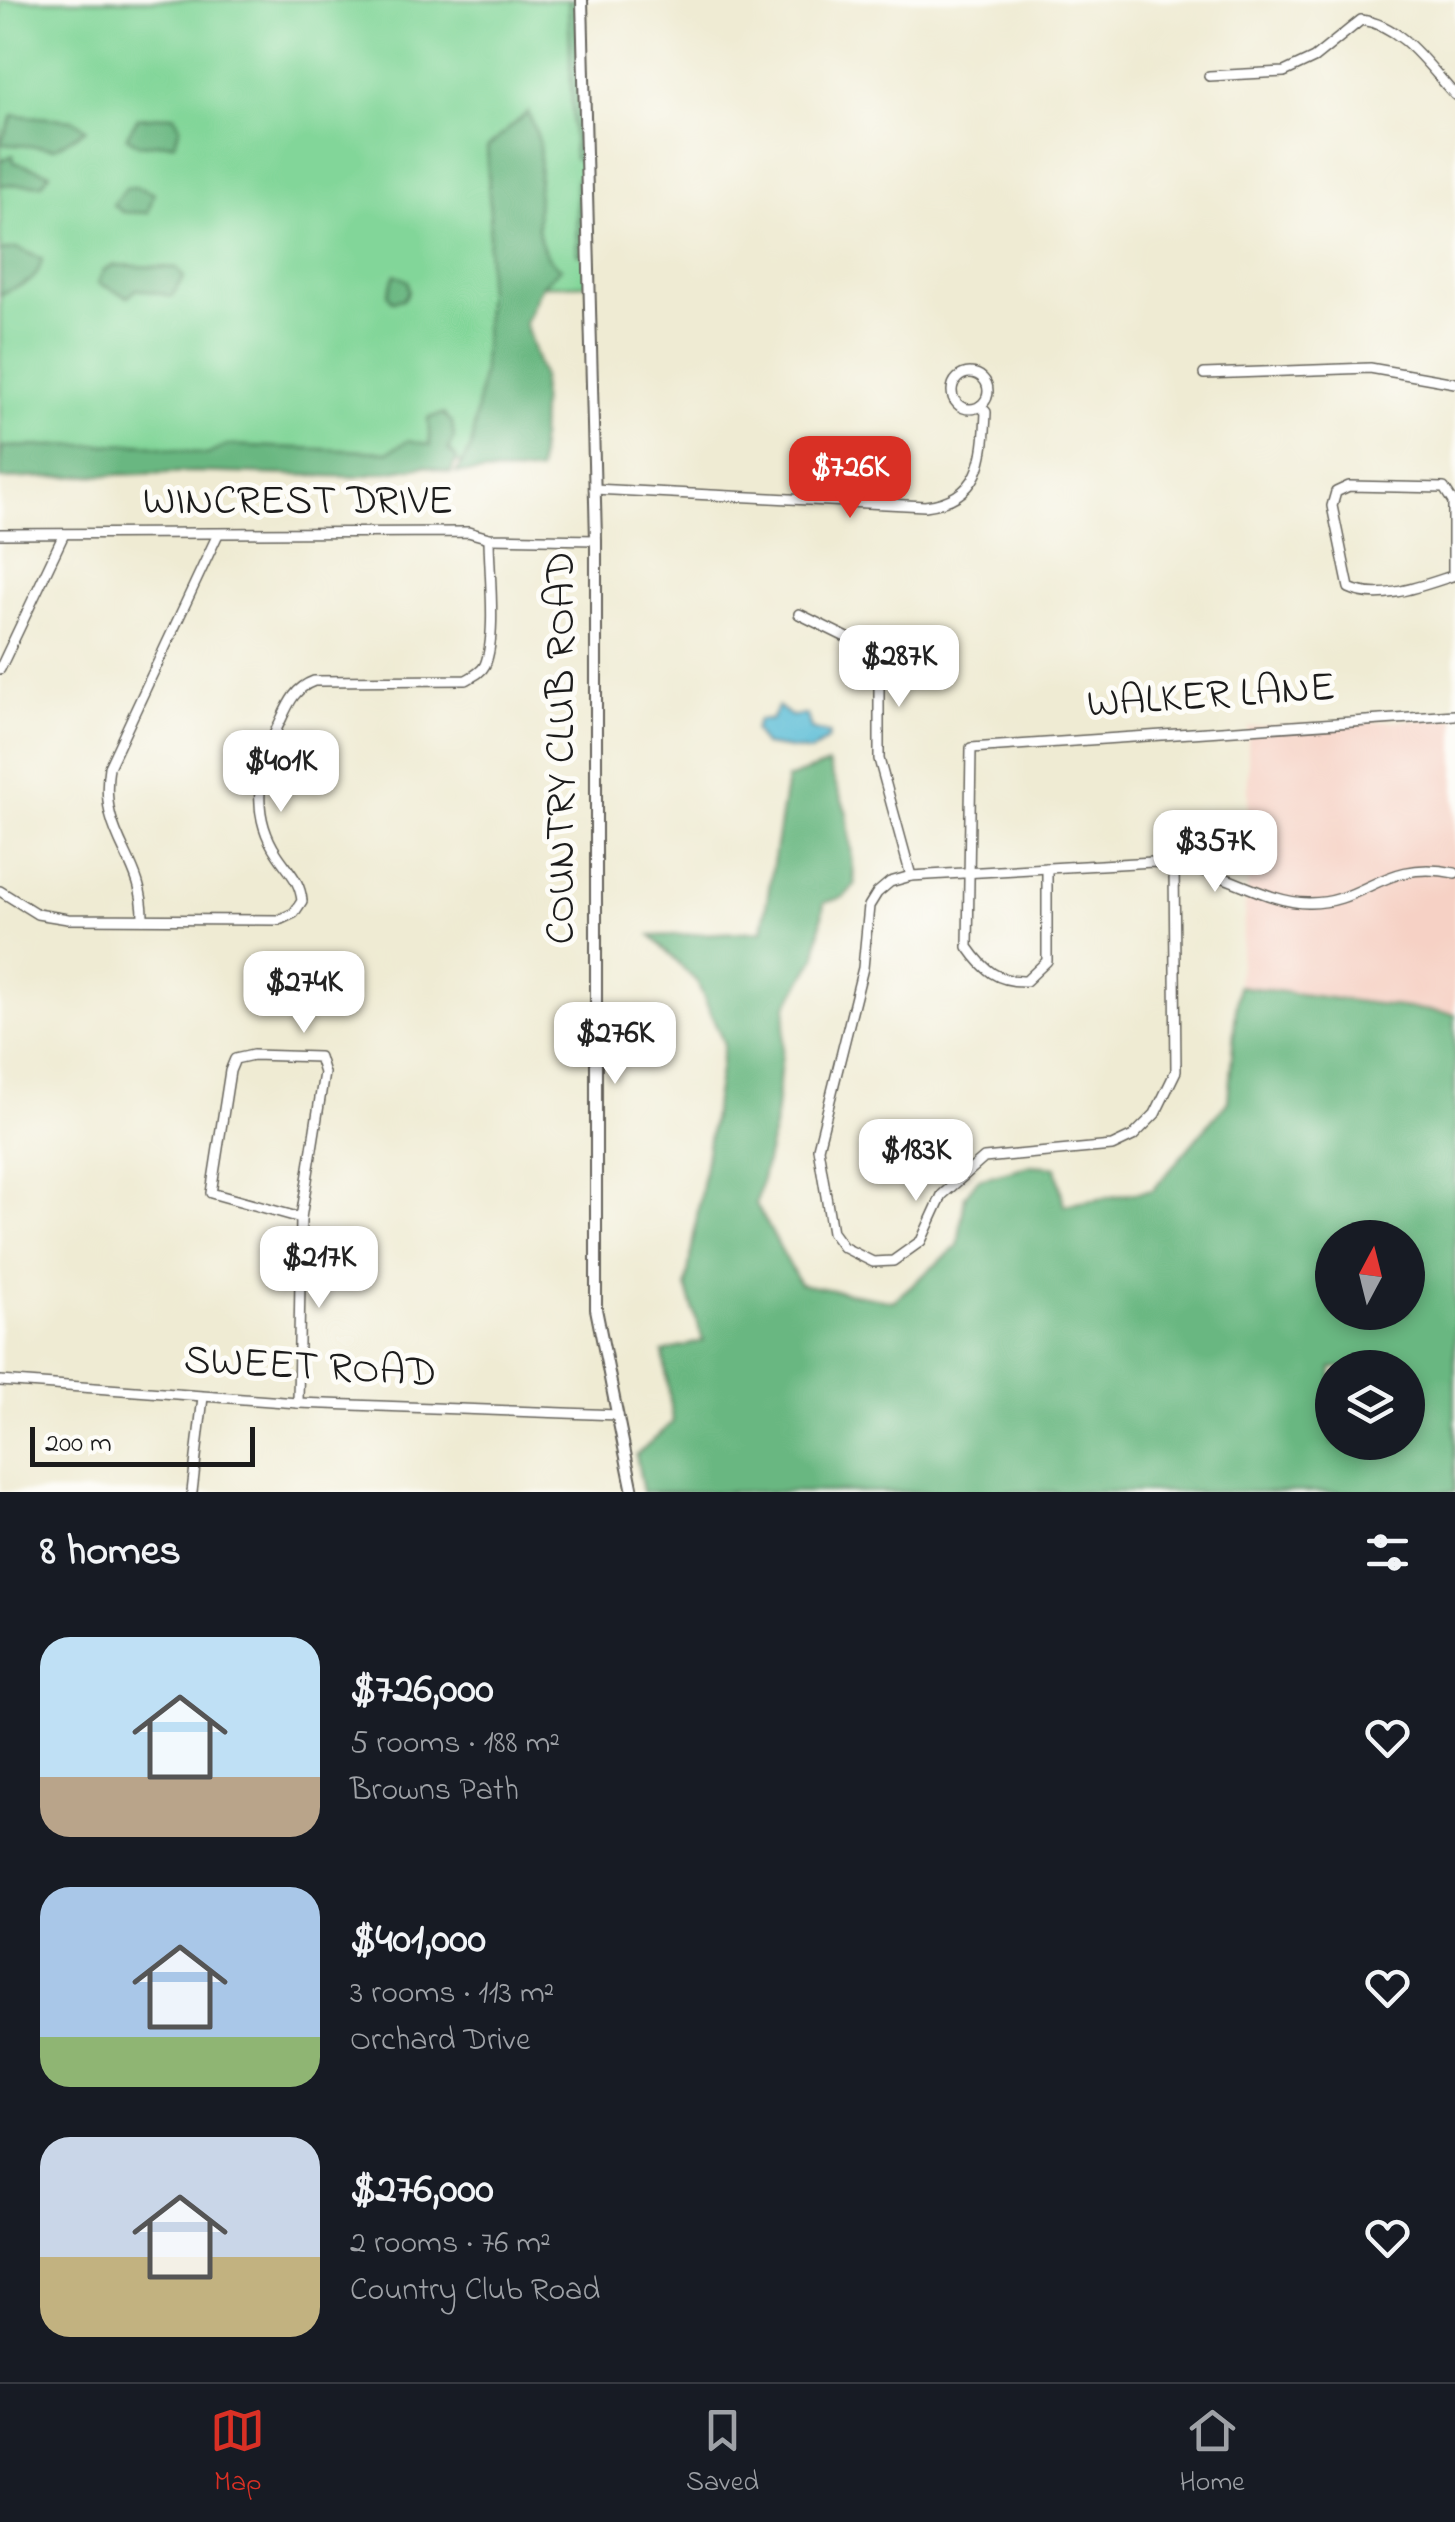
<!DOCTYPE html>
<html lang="en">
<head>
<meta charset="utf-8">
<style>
	:root { --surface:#171b24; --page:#20242c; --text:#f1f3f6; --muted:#9ea1a6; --line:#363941; --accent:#d93025 }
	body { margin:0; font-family:"Indie Flower",sans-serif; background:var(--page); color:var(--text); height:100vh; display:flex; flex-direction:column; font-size:38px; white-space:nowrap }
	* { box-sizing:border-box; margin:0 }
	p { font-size:32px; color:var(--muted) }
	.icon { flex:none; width:55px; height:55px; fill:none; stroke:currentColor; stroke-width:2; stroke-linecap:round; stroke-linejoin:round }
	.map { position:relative; height:1492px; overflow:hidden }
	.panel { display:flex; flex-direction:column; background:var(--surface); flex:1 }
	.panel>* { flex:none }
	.needle { width:65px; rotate:7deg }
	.controls { position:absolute; left:1315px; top:1220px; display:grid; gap:20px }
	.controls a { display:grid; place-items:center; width:110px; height:110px; border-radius:50%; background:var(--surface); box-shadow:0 5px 15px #0003; font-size:50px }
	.scale { position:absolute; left:30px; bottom:25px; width:225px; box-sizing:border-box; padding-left:10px; border:5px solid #1c1c1c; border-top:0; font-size:28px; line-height:35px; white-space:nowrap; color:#1c1c1c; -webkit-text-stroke:8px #fdfcf7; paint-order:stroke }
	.price { position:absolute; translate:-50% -85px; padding:0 22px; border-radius:20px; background:#fff; color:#222; font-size:32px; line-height:65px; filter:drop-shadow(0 2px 5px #0008) }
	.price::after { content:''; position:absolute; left:50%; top:60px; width:30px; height:22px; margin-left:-15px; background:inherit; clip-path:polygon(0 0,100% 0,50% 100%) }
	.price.on { background:var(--accent); color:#fff }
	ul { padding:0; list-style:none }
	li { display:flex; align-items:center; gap:30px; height:250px; padding:0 40px }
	li span { display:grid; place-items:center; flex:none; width:280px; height:200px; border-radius:30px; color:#555 }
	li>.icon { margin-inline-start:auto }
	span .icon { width:120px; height:120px; fill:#fffc; stroke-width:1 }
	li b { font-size:42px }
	h2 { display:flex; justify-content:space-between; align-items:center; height:120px; padding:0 40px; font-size:42px }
	.tab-bar { display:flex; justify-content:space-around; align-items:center; height:140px; border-top:2px solid var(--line); background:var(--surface); font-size:28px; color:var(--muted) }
	.tab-bar a { display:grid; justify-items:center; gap:5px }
	.tab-bar .on { color:var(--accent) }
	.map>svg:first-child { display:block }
	.built { fill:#f6d1c5 }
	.green { fill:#82d699; stroke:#4f795a; stroke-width:2.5 }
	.forest { fill:#69b781; stroke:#426a4e; stroke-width:2.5; fill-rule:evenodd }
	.water { fill:#58bcd6; stroke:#3a6c79; stroke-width:2.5 }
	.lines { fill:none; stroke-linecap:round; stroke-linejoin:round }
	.minor-casing { stroke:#66645c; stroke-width:12 }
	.tertiary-casing { stroke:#66645c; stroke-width:14 }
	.minor { stroke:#fff; stroke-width:9 }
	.tertiary { stroke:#fff; stroke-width:10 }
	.labels { text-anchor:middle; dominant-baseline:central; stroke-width:10; stroke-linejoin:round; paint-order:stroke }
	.street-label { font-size:42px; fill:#1c1c1c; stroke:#fdfcf7 }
</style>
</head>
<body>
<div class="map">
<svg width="1455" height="1492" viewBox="0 0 1455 1492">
	<rect width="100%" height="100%" fill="#fdfcf7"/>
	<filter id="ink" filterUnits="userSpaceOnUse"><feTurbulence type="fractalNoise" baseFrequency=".01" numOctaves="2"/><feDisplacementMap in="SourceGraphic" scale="20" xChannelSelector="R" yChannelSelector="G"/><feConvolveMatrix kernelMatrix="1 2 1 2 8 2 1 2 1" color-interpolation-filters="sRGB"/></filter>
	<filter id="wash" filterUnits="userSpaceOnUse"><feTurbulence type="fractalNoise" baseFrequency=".0048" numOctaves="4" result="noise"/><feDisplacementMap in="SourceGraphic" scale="40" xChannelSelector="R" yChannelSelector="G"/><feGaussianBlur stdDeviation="2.25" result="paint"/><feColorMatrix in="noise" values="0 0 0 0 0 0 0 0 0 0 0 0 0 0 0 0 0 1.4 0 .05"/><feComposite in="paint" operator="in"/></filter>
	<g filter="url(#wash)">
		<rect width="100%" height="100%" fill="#efebd3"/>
		<!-- built -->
		<path class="built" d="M1455 718V1014L1238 986 1248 875V727Z"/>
		<!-- green -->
		<path class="green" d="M0 0H582L587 284 496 287 486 462 0 470Z"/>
		<!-- forest -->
		<g class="forest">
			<path d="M568 0H578L582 161 574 159Z"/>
			<path d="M528 112C531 121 537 132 539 142 545 175 521 247 561 268L542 285 525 323 542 376 539 472 456 473 471 448 483 369 490 215 487 148Z"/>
			<path d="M13 115 74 120 86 129 55 148 0 144Z"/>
			<path d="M174 115 180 126 175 143 139 145 126 137 138 118Z"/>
			<path d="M13 155 14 162 50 173 42 184 0 185V161Z"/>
			<path d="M583 176 584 255 577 254 576 179Z"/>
			<path d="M136 187 154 193 148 213 123 212 113 205 126 188Z"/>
			<path d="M17 248 42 259C36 288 20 282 0 295V251Z"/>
			<path d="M114 265 177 268 184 278 172 296 137 289 128 297 98 283 103 271Z"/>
			<path d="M395 274 408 281 409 291 404 299 392 301 388 294Z"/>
			<path d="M443 414 452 422 454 438 448 449 457 458 451 473 425 466 356 477 195 472 0 479 2 447 141 444 207 455 227 445 388 452 409 440 430 445 428 418Z"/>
			<path d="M828 764 847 813 855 885 844 897 824 903 816 957 787 1006 774 1128 756 1204 800 1284 893 1301 958 1246 965 1196 978 1179 1032 1165 1056 1167 1064 1205 1153 1190 1228 1101 1238 986 1455 1014V1492H643L636 1455 673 1422 663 1352 703 1341 686 1286 724 1044 697 982 651 936 762 931 787 779ZM1332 1238H1408V1312H1332ZM1332 1368H1408V1442H1332Z"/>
		</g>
		<!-- water -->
		<path class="water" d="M778 706 791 716 807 715 811 729 829 734 828 739 811 752 764 745 754 730 758 720H771Z"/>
	</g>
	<g filter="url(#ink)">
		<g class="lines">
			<!-- minor casing -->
			<g class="minor-casing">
				<g id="minor">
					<path d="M1209 76 1284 72 1314 58 1361 20C1403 25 1429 67 1455 95"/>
					<circle cx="970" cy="391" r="18"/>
					<path d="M1204 374 1370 368 1455 383"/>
					<path d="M594 489 925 506C981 499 984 460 986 412L980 406"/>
					<path d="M0 534 468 532 489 538 596 540"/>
					<path d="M1453 575V502L1444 488 1349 486 1336 492 1332 506 1349 588C1380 603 1424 585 1455 575"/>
					<path d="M799 614 870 649 879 661V759L911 876"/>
					<path d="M0 669 64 534"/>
					<path d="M1174 865 1176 1071 1155 1114 1133 1136 1112 1146 984 1158 942 1195 921 1241 893 1261 873 1262 843 1247 832 1232 818 1148 863 968 869 906 877 893 890 882 911 876 1153 862C1173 865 1194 867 1213 874 1244 884 1276 903 1308 903 1366 904 1383 858 1455 873"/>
					<path d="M1047 868V961L1026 981C997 982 984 970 968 947L971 748 1455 715"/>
					<path d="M0 891 37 914 68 919 279 920 294 913 302 901C300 880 288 871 277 854 250 814 258 769 277 728 287 708 292 689 314 681L466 680C473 676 481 673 485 665 497 636 489 571 489 538"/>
					<path d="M143 919C144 856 98 839 109 767L218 534"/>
					<path d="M253 1055 319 1057 324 1073 301 1218 211 1193 230 1071 235 1059Z"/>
					<path d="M0 1381 298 1403 618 1415"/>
					<path d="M298 1403 301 1218"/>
					<path d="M192 1492 203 1397"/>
				</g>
			</g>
			<!-- tertiary casing -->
			<g class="tertiary-casing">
				<path id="tertiary" d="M582 0 596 540V1309L633 1492"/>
			</g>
			<!-- minor -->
			<use href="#minor" class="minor"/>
			<!-- tertiary -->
			<use href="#tertiary" class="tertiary"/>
		</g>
	</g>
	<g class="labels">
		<!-- street labels -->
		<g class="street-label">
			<text x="298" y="502">WINCREST DRIVE</text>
			<text transform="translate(1211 697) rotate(-4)">WALKER LANE</text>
			<text transform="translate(562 748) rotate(-90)">COUNTRY CLUB ROAD</text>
			<text transform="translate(310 1368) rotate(3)">SWEET ROAD</text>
		</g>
	</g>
</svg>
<div class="controls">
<a><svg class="needle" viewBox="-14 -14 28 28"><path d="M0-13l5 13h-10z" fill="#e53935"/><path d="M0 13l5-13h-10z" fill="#9ea1a6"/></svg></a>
<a><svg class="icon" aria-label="layers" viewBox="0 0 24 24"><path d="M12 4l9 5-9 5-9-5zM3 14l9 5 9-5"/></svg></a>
</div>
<div class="scale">200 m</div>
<b class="price on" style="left:850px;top:521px">$726K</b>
<b class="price" style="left:899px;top:710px">$287K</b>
<b class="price" style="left:281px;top:815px">$401K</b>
<b class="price" style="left:1215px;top:895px">$357K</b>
<b class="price" style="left:304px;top:1036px">$274K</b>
<b class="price" style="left:615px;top:1087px">$276K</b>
<b class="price" style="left:916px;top:1204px">$183K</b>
<b class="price" style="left:319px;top:1311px">$217K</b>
</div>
<section class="panel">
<h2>8 homes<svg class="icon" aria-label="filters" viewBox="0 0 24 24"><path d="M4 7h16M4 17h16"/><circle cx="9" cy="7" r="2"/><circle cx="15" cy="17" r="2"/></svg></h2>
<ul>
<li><span style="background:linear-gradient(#bfe0f5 70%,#b9a48a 0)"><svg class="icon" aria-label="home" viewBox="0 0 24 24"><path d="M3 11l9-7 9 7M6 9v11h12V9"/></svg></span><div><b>$726,000</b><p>5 rooms · 188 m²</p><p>Browns Path</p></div><svg class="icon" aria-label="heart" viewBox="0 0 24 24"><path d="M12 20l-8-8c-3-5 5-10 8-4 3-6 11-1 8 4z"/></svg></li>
<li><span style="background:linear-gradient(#a9c7e8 75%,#8fb573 0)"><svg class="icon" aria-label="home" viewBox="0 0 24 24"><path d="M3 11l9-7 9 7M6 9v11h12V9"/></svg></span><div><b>$401,000</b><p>3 rooms · 113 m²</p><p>Orchard Drive</p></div><svg class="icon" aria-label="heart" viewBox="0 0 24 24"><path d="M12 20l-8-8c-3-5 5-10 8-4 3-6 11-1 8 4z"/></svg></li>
<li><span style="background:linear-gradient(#c9d6e8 60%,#c2b280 0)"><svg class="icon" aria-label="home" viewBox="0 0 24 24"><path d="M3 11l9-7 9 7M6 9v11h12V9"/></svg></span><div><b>$276,000</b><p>2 rooms · 76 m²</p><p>Country Club Road</p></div><svg class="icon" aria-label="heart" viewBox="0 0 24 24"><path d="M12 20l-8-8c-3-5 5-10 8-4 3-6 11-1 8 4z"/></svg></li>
</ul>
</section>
<nav class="tab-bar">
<a class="on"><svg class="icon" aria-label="map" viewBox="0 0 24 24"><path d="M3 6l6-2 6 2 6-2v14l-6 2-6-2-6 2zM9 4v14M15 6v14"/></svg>Map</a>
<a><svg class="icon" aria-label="saved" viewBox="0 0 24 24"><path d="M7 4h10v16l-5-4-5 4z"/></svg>Saved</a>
<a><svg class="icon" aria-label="home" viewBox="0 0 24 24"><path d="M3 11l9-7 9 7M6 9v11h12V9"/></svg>Home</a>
</nav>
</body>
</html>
